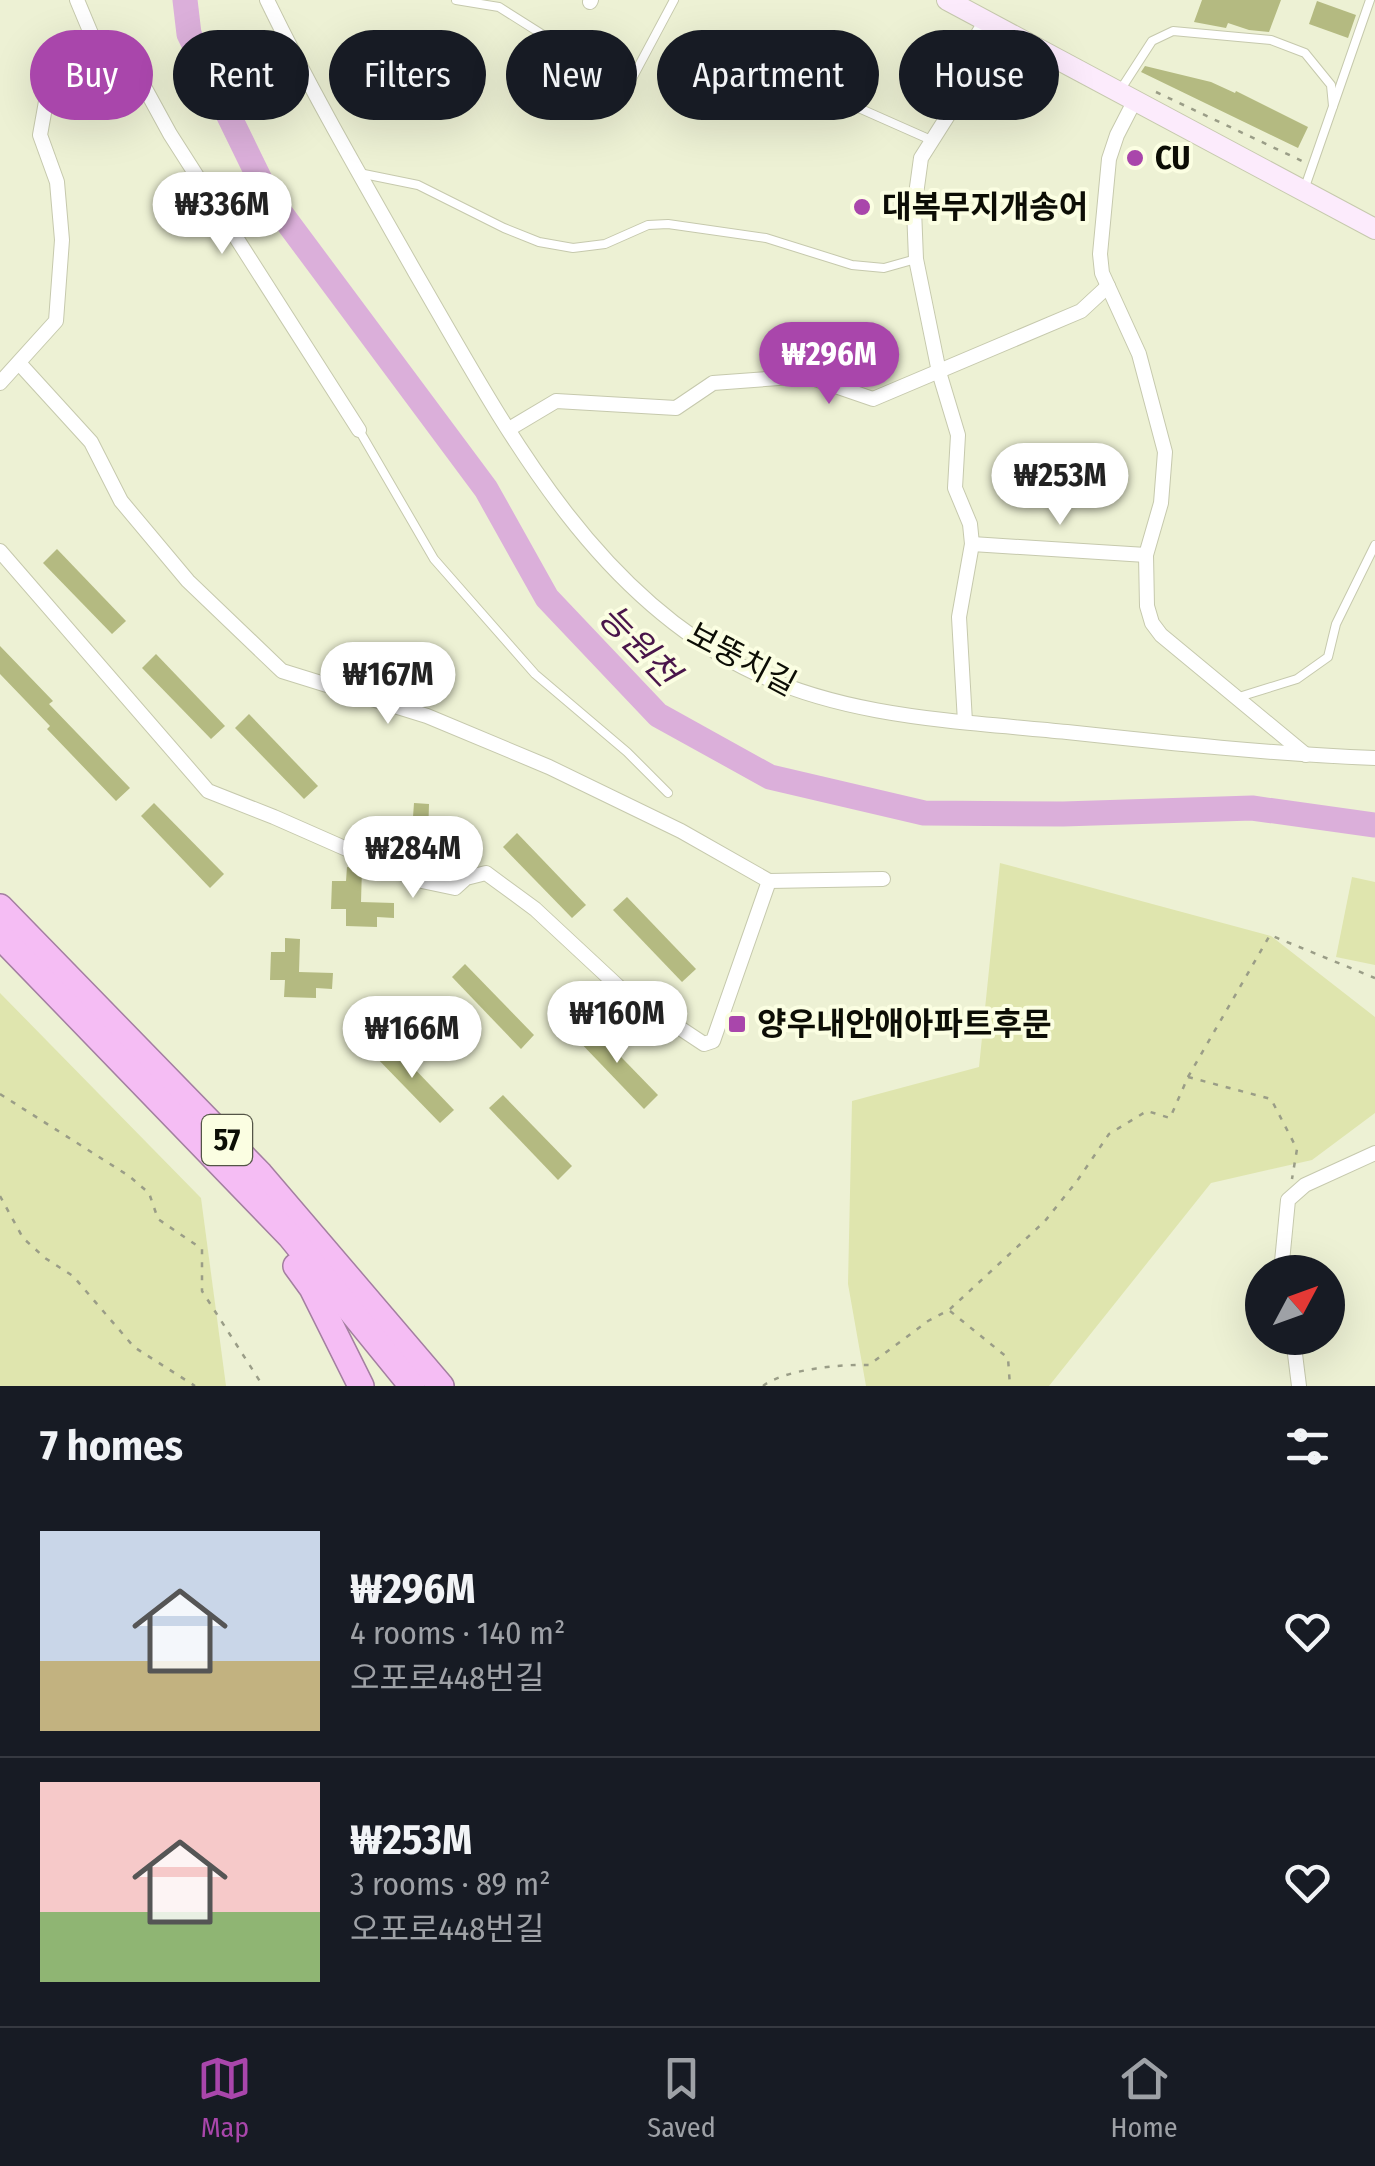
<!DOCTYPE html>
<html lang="en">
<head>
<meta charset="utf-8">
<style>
	:root { --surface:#171b24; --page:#242831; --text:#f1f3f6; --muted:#9ea1a6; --line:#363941; --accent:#a946ab }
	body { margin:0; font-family:"Fira Sans Condensed","Noto Sans KR",sans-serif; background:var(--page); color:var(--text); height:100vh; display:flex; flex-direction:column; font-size:38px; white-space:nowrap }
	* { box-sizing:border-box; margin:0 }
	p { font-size:32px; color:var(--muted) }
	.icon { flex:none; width:55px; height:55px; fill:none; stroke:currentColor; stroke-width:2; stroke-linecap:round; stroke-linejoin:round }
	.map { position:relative; height:1386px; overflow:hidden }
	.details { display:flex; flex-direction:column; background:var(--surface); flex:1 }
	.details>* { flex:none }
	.banner { position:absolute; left:30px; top:30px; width:1315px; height:90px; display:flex; gap:20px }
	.needle { width:65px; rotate:49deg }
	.tools { position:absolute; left:1245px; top:1255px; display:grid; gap:20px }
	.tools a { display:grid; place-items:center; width:100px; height:100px; border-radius:50%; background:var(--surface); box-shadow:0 10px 40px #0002; font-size:50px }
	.price { position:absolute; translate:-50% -85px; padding:0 22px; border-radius:35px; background:#fff; color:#222; font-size:32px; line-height:65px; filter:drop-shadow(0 2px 5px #0008) }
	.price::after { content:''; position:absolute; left:50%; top:60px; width:30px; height:22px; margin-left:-15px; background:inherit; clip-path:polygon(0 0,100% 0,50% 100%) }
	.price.selected { background:var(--accent); color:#fff }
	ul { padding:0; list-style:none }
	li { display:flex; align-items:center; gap:30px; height:250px; padding:0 40px }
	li+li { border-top:2px solid var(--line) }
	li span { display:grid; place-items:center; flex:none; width:280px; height:200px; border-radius:0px; color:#555 }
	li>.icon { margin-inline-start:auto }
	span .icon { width:120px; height:120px; fill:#fffc; stroke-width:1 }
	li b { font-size:42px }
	h2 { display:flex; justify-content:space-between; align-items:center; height:120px; padding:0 40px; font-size:42px }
	.chip { padding:0 35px; border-radius:45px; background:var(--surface); box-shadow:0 10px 40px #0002; font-size:35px; line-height:90px }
	.chip.selected { background:var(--accent); color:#fff }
	.tab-bar { display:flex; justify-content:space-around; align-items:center; height:140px; border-top:2px solid var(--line); background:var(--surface); font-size:28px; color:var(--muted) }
	.tab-bar a { display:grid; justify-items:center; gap:5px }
	.tab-bar .selected { color:var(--accent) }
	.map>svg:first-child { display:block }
	.green { fill:#dfe5ae }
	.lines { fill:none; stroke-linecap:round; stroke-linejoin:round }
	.river { stroke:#dbafda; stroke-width:25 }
	.building { fill:#b4ba81 }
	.lane-casing { stroke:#c6c9ad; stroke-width:10 }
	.street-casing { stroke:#c6c9ad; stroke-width:16 }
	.secondary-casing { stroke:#c6c9ad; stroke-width:22 }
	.highway-casing { stroke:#a37fa0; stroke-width:28 }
	.path { stroke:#9a9d87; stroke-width:2.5; stroke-dasharray:5 8; stroke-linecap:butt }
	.lane { stroke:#fff; stroke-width:8 }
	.street { stroke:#fff; stroke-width:14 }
	.secondary { stroke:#fcebfc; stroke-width:20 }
	.highway { stroke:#f5bdf4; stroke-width:25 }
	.poi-dot { fill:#a946ab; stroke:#fbfee2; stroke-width:4 }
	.labels { text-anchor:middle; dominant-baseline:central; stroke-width:8; stroke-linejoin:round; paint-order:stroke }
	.shield { fill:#fbfee2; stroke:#545547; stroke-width:2.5 }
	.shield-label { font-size:30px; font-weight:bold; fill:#0c0d05 }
	.poi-label { font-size:32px; font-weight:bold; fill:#0c0d05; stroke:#fbfee2; text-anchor:start }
	.street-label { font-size:32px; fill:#0c0d05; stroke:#fbfee2 }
	.water-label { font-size:35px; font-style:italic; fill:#49154a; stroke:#fbfee2 }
</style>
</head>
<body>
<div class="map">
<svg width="1375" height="1386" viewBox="0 0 1375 1386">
	<rect width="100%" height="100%" fill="#edf1d4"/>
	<!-- green -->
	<g class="green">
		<path d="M1000 863 1271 936 1375 1017V1113L1312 1160 1211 1183 1049 1386H866L848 1284 852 1101 979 1067Z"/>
		<path d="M1352 877 1375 882V965L1336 957Z"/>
		<path d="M0 993 201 1198 226 1386H0Z"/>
	</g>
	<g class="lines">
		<!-- river -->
		<path class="river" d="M185 0 189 34 268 196 486 489 547 598 658 715 770 777 924 813 1063 814 1252 808 1375 825"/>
	</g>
	<!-- building -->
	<g class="building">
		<path d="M1202 0H1281L1269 32 1249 30 1228 23 1226 28 1194 22Z"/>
		<path d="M1317 1 1356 15 1348 38 1309 24Z"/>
		<path d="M1145 66 1211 82 1235 93 1236 91 1308 127 1298 148 1141 72Z"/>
		<path d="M57 549 126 621 112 634 43 563Z"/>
		<path d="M0 646 53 701 49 704 130 788 116 801 47 729 50 726 0 674Z"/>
		<path d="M156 654 225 726 211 739 142 668Z"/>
		<path d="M249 714 318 786 304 799 235 728Z"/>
		<path d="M154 803 224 874 210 888 141 816Z"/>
		<path d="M414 803 429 804 428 838 461 839V854L444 853V864L413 862V845H399L400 817H413Z"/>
		<path d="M517 833 586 905 572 918 503 847Z"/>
		<path d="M347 867 362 868 361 902 394 903V918L377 917V927L346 926V909H331L332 881H346Z"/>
		<path d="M627 897 696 969 682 982 613 910Z"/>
		<path d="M285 938 300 939 299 972 333 973 332 989 316 988V998L284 997 285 980H270L271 952H285Z"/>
		<path d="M465 964 534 1035 521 1049 452 977Z"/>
		<path d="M589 1024 658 1095 644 1109 575 1037Z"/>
		<path d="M385 1038 454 1110 440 1123 371 1052Z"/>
		<path d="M503 1095 572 1166 558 1180 489 1108Z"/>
	</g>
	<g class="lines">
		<!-- lane casing -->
		<g class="lane-casing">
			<g id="lane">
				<path d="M456 0 499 7 627 88 674 0"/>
				<path d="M747 69 861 109 931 140"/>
				<path d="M1119 92 1152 41 1173 31 1271 40 1305 53 1331 85 1333 106"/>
				<path d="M359 173 418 185 504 228 539 242 573 248 605 244 648 225 668 224 766 238 852 265 884 268 916 259"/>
				<path d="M1305 187 1370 0"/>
				<path d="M359 430 434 559 535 674 627 752 668 793"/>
				<path d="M1239 697 1297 679 1328 657 1336 624 1375 545"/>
			</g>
		</g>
		<!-- street casing -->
		<g class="street-casing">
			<g id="street">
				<path d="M267 0C312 93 364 182 415 272 500 418 586 587 743 667 842 718 958 721 1067 732 1169 743 1272 754 1375 758"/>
				<path d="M590 2 591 0"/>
				<path d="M95 43 129 59 170 134 359 430"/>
				<path d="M1135 100 1117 135 1109 159 1100 254 1102 273 1139 354 1165 452 1161 503 1146 555 1147 606 1152 623 1161 635 1306 755"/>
				<path d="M19 363 91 442 121 501 188 581 282 671 427 716 549 767 681 831 769 881 883 879"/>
				<path d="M0 383 56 321 62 240 57 182 40 135 47 96 81 67 95 43 77 0"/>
				<path d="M509 429 556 401 676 408 713 383 806 376 873 399 1081 311 1108 286"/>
				<path d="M972 544 1146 555"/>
				<path d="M0 551 208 791 274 817 417 880 455 888 466 878 486 873 535 909 621 989 704 1044 713 1041 769 881"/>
				<path d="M965 722 959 617 972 544 970 524 955 488 958 435 939 372 916 259 914 209 921 158 954 106 962 61 985 22"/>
				<path d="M1281 1272 1288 1200 1305 1185 1375 1153"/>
				<path d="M1293 1338 1299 1386"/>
			</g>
		</g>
		<!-- secondary casing -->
		<g class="secondary-casing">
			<path id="secondary" d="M947 0 1375 229"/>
		</g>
		<!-- highway casing -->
		<g class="highway-casing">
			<g id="highway">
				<path d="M0 907 260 1174 441 1386"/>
				<path d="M0 936 290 1236 412 1386"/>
				<path d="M296 1266 312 1288 361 1386"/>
			</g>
		</g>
		<!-- path -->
		<g class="path">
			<path d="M1156 92 1302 161"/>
			<path d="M1188 1077 1270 935 1375 978"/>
			<path d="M0 1094 129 1176 149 1193 158 1219 202 1249V1291L263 1386"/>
			<path d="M0 1196 23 1238 45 1258 73 1276 134 1347 195 1386"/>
			<path d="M950 1311 1008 1358 1010 1386"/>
			<path d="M763 1386C785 1369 842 1364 869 1365L928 1321 949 1310 1001 1262 1045 1221 1077 1181 1109 1134 1147 1111 1170 1118 1188 1077 1271 1099 1297 1149 1292 1179"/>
		</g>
		<!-- lane -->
		<use href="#lane" class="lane"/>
		<!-- street -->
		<use href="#street" class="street"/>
		<!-- secondary -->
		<use href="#secondary" class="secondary"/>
		<!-- highway -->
		<use href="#highway" class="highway"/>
	</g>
	<!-- markers -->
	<g class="poi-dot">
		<circle cx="1135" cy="158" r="10"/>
		<circle cx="862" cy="207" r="10"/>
		<rect x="727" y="1014" width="20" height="20" rx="5"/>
	</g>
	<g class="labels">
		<!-- shield labels -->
		<rect class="shield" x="202" y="1115" width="50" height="50" rx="8"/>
		<g class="shield-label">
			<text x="227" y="1140">57</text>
		</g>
		<!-- poi labels -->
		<g class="poi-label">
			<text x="1155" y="158">CU</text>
			<text x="882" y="207">대복무지개송어</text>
			<text x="757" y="1024">양우내안애아파트후문</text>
		</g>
		<!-- street labels -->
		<g class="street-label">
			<text transform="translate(742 659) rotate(28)">보뚱치길</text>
		</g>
		<!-- water labels -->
		<g class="water-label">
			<text transform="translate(639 645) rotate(46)">능원천</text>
		</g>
	</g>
</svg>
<div class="tools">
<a><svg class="needle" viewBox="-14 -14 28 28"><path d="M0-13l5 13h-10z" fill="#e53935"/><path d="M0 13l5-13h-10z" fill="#9ea1a6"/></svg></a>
</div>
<b class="price" style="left:222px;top:257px">₩336M</b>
<b class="price selected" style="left:829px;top:407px">₩296M</b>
<b class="price" style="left:1060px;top:528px">₩253M</b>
<b class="price" style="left:388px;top:727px">₩167M</b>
<b class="price" style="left:413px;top:901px">₩284M</b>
<b class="price" style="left:617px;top:1066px">₩160M</b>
<b class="price" style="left:412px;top:1081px">₩166M</b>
<div class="banner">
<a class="chip selected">Buy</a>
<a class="chip">Rent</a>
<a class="chip">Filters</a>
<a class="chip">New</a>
<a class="chip">Apartment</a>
<a class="chip">House</a>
</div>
</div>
<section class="details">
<h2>7 homes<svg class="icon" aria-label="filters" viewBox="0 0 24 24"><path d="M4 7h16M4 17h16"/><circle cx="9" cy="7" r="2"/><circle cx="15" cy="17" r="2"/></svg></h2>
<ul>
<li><span style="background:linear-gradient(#c9d6e8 65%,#c2b280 0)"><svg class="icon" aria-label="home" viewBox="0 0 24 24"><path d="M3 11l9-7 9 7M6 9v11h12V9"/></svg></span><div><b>₩296M</b><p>4 rooms · 140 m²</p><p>오포로448번길</p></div><svg class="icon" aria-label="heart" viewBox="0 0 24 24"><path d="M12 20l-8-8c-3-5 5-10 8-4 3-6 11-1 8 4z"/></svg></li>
<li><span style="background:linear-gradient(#f6c9c9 65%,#8fb573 0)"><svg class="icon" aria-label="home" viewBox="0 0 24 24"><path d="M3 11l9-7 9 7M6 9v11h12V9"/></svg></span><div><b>₩253M</b><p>3 rooms · 89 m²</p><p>오포로448번길</p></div><svg class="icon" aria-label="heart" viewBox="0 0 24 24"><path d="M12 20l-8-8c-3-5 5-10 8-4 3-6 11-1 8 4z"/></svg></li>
</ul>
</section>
<nav class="tab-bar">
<a class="selected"><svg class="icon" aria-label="map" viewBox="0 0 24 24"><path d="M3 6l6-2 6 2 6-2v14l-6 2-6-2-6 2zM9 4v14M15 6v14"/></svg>Map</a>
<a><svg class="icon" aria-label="saved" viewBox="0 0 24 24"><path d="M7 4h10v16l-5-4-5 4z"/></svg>Saved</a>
<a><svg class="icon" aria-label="home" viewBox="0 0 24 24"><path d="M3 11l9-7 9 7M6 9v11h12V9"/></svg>Home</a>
</nav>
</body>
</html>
